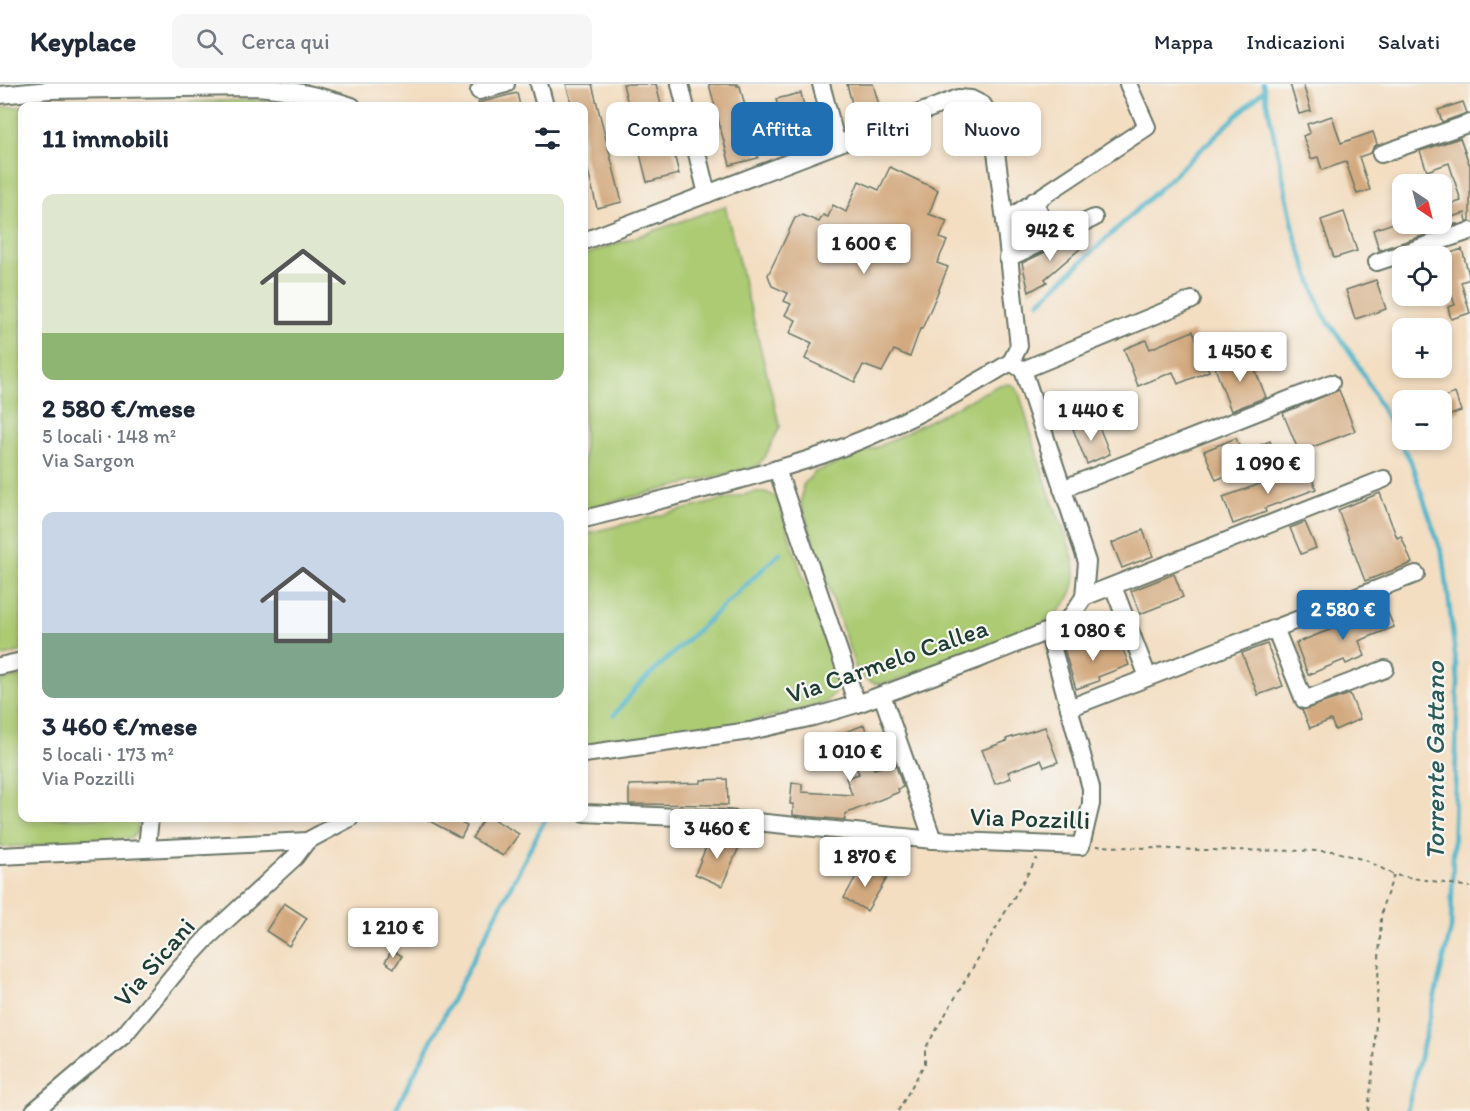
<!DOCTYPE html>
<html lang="it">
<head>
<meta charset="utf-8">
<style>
	:root { --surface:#fff; --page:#f6f6f7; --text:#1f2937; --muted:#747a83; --line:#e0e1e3; --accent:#1f6fb2 }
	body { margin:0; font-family:Itim,sans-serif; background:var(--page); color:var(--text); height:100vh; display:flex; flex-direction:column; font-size:22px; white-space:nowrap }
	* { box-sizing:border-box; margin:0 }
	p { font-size:20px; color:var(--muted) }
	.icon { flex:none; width:33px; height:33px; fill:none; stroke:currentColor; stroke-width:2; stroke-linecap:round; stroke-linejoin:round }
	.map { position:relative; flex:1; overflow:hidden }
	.details { position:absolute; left:18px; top:18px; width:570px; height:720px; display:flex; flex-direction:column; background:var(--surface); border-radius:12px; box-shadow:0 3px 9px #0003 }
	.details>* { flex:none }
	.top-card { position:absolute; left:606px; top:18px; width:570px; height:54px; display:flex; gap:12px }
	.needle { width:39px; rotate:145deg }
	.controls { position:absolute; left:1392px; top:90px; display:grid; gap:12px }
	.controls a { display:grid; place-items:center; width:60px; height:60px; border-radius:12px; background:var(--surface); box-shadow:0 3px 9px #0003; font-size:30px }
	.price { position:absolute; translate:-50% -51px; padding:0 14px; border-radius:6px; background:#fff; color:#222; font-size:20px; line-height:39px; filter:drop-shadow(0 2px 3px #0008) }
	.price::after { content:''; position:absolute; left:50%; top:36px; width:18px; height:14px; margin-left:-9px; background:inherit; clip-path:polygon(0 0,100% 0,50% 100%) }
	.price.active { background:var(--accent); color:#fff }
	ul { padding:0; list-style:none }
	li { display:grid; align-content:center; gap:12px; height:318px; padding:0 24px }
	li span { display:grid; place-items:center; height:186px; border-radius:12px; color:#555 }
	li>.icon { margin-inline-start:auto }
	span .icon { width:108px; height:108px; fill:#fffc; stroke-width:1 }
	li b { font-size:26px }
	h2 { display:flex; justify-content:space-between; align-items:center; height:72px; padding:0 24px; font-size:26px }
	.pill { padding:0 21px; border-radius:12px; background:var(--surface); box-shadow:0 3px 9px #0003; font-size:21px; line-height:54px }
	.pill.active { background:var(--accent); color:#fff }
	header { display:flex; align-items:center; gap:36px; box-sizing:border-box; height:84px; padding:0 30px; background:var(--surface); border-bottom:2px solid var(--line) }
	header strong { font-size:28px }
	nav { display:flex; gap:33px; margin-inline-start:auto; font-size:21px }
	.search { width:420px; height:54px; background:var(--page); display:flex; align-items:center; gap:15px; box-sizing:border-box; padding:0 21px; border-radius:12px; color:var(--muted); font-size:22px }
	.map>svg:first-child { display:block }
	.green { fill:#accb73; stroke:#668454; stroke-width:1.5 }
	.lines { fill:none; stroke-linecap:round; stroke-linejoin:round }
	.stream { stroke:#4bb4c9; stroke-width:4.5 }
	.building { fill:#d3aa80 }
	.street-casing { stroke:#697566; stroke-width:20 }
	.path { stroke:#697566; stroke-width:2; stroke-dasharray:4.5 4.5; stroke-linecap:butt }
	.street { stroke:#fff; stroke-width:16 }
	.labels { text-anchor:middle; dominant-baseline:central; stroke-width:4.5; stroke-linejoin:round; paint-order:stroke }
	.street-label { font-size:26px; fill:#1f3d34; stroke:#f6f6f2 }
	.water-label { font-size:27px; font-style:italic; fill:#2a5b59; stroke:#f6f6f2 }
</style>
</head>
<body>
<header>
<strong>Keyplace</strong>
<div class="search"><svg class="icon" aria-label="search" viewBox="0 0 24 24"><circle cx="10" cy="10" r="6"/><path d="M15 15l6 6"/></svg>Cerca qui</div>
<nav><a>Mappa</a><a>Indicazioni</a><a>Salvati</a></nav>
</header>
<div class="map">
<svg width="1470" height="1027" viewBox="0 0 1470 1027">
	<rect width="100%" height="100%" fill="#f6f6f2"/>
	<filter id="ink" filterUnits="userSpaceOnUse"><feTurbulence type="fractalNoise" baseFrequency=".0167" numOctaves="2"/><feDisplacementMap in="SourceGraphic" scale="12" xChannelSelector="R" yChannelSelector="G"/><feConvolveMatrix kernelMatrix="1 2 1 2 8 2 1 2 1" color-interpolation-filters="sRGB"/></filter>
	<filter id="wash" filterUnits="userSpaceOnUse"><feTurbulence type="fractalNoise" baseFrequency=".008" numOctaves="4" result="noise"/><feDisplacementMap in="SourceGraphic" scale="24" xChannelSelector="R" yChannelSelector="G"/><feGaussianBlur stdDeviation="1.35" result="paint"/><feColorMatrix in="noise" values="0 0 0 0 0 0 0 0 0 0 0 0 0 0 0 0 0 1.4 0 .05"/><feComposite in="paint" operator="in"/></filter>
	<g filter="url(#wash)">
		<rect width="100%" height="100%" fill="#f3dec2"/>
		<!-- green -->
		<g class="green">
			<path d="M255 16 297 20 307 22H22V567L0 573V24L6 23Z"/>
			<path d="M725 122 780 343 765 373 757 382 584 425V171Z"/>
			<path d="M1011 300 1019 308C1029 343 1039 379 1051 414 1059 436 1076 470 1075 493 1073 515 1060 529 1042 540L892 598C875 603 863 598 855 582L801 420 803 401 815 388 880 362 999 301Z"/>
			<path d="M755 408C765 406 773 409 778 418L838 597 835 608 826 618 814 623 747 638 584 662V450Z"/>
			<path d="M22 592V734H139L137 748 131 754 74 760 0 763V597Z"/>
		</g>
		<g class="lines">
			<!-- stream -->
			<g class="stream">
				<path d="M1263 0 1296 155 1322 228 1356 277 1411 378 1444 476 1458 597 1451 845 1407 1027"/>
				<path d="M1039 218 1264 6"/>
				<path d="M614 631 637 603 780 469"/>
				<path d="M395 1027 546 734"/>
			</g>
		</g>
		<g id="blocks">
			<!-- building -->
			<g class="building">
				<path d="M566 0H592L622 118 597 124 584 70V22H572Z"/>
				<path d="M623 0H656L662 25 631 33Z"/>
				<path d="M709 0H737V2H740L758 74 730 81Z"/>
				<path d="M847 0H873L879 21 854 28Z"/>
				<path d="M1290 0H1303L1311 27 1299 30Z"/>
				<path d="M517 9 520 22H479L478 19Z"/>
				<path d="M801 9 808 40 783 45 776 15Z"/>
				<path d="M1463 18 1467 29 1442 38 1438 26Z"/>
				<path d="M1332 32 1341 59 1373 48 1377 60 1373 64 1371 69 1359 73 1370 106 1357 110 1346 78 1322 86 1318 73 1311 75 1303 52 1310 49 1307 40Z"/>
				<path d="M670 53 679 90 647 98 638 62Z"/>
				<path d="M1460 54 1470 82V137H1467L1465 129 1442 136V123L1461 117 1449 79 1427 87 1420 67Z"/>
				<path d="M890 83 938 106 929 130 947 137 940 154 947 157 937 179 948 183 935 215 922 245H920L910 273 894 266 882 288 863 281 855 298 805 275 812 259 790 249 796 236 785 231 791 220 784 217 788 209 772 202 768 191 795 134 802 131 819 138 823 131 828 133 833 121 846 128 859 97 879 106Z"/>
				<path d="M1344 128 1357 167 1334 174 1321 136Z"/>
				<path d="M1402 136V140H1459L1379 166 1373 146Z"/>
				<path d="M1084 150 1086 157 1082 163 1045 195 1047 198 1029 208 1022 179Z"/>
				<path d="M1462 165 1470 195 1461 198 1470 229 1451 235 1448 223 1455 221 1446 195 1442 196V172Z"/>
				<path d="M1376 196 1386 225 1355 235 1346 206Z"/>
				<path d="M1193 247 1209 287 1178 300 1173 288 1138 302 1124 265 1146 256 1150 265Z"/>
				<path d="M1249 271 1266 313 1231 327 1215 284Z"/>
				<path d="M1339 306 1355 347 1299 368 1283 329Z"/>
				<path d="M1455 309 1461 327 1442 334V314Z"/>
				<path d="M1096 335 1110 370 1087 380 1073 345Z"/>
				<path d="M1236 354 1242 369 1270 357 1275 371 1216 396 1204 367Z"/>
				<path d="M1308 383 1316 405 1265 424 1266 428 1233 440 1223 413Z"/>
				<path d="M1380 409 1397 454 1401 452 1412 479 1365 497 1338 426Z"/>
				<path d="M1305 438 1316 464 1301 470 1290 444Z"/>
				<path d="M1143 446 1153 472 1122 484 1112 459Z"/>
				<path d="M1174 490 1183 513 1140 530 1131 507Z"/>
				<path d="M1384 520 1394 543 1359 557 1365 572 1346 580 1344 576 1308 591 1296 559 1365 532 1363 528Z"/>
				<path d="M1084 555 1090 570 1120 558 1129 581 1098 593 1099 597 1076 605 1063 562Z"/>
				<path d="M1267 560 1283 602 1258 611 1242 569Z"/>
				<path d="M1350 610 1360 635 1335 646 1331 636 1310 644 1302 626Z"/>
				<path d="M864 641 870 657 864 659 874 685 895 679 903 703 898 705 899 708 845 730V736L793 731V720H790L792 699 802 700V708L852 711 846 694 859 690 851 667 842 670 835 652Z"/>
				<path d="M1045 643 1058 678 1044 683 1041 676 1008 688 1011 694 995 700 982 666 1007 657 1006 655Z"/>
				<path d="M727 695 728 721 629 720V701L701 699V696Z"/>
				<path d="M424 734H451L467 742 461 754Z"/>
				<path d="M484 734H491L519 750 503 772 472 754Z"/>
				<path d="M711 751 739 763 722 802 695 790Z"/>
				<path d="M863 780 887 794 867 827 844 814Z"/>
				<path d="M284 819 307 834 289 862 266 847Z"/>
				<path d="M392 866 402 872 394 884 385 878Z"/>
			</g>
		</g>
	</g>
	<g filter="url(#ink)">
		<use href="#blocks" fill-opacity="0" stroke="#697566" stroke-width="1.5"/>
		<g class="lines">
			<!-- street casing -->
			<g class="street-casing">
				<g id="street">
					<path d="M539 0 545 22"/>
					<path d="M680 0 707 110"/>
					<path d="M821 0 837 60"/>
					<path d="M479 7 506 0"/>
					<path d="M0 11 49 6 250 3C286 4 318 11 352 22"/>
					<path d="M1381 70 1470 39"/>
					<path d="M1034 117 1052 154"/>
					<path d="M1005 137 1147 43 1128 0"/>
					<path d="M584 157 958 14 971 15 983 21 992 37 1005 137 1019 262 1011 278"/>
					<path d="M1008 174 1094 134"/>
					<path d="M1377 178 1470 147"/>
					<path d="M1023 286 1192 216"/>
					<path d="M777 385 857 620"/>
					<path d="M1062 405 1331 299"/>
					<path d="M584 435C663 415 744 397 822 371 888 348 952 314 1011 278"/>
					<path d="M1113 502 1148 593"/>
					<path d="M1084 513 1384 395"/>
					<path d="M1275 544 1304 616 1385 585"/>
					<path d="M0 582 22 577"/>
					<path d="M882 611 933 756"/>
					<path d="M1069 624 1416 490"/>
					<path d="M584 670 750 647 813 633 857 620 976 576 1048 547 1070 534 1084 513 1087 478 1023 286 1011 278"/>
					<path d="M584 729 727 735 933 756 1081 762 1091 720V704L1048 547"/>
					<path d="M147 763 150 734"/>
					<path d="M0 772 307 757 350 734"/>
					<path d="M34 1027 124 951 180 883 208 853 295 773 307 757"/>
				</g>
			</g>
			<!-- path -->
			<g class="path">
				<path d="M1096 762 1200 766 1333 767 1368 777 1394 791 1470 803"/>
				<path d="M898 1027 925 979V965L1037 774"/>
				<path d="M1368 1027 1374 977 1381 834 1383 821 1394 791"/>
			</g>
			<!-- street -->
			<use href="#street" class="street"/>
		</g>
	</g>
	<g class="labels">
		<!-- street labels -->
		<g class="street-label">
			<text transform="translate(887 577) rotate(-19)">Via Carmelo Callea</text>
			<text transform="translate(1030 734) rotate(2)">Via Pozzilli</text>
			<text transform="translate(154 878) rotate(-49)">Via Sicani</text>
		</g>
		<!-- water labels -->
		<g class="water-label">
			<text transform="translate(1434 677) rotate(-90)">Torrente Gattano</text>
		</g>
	</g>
</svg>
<div class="controls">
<a><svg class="needle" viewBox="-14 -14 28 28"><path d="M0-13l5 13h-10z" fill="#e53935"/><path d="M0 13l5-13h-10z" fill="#747a83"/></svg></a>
<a><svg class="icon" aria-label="locate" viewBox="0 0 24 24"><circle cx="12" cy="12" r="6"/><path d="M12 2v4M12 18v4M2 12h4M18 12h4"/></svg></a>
<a>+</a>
<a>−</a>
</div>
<b class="price" style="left:1050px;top:178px">942 €</b>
<b class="price" style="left:864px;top:191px">1 600 €</b>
<b class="price" style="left:1240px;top:299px">1 450 €</b>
<b class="price" style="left:1091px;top:358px">1 440 €</b>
<b class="price" style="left:1268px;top:411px">1 090 €</b>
<b class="price active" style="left:1343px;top:557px">2 580 €</b>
<b class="price" style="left:1093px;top:578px">1 080 €</b>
<b class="price" style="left:850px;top:699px">1 010 €</b>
<b class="price" style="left:717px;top:776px">3 460 €</b>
<b class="price" style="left:865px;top:804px">1 870 €</b>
<b class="price" style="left:393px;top:875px">1 210 €</b>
<div class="top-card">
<a class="pill">Compra</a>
<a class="pill active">Affitta</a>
<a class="pill">Filtri</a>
<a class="pill">Nuovo</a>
</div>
<section class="details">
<h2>11 immobili<svg class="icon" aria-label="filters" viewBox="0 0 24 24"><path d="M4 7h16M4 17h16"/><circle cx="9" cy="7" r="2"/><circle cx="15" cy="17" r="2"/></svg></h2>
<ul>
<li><span style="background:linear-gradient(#dfe7d0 75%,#8fb573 0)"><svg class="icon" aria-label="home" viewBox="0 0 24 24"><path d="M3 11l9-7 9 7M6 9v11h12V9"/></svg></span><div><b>2 580 €/mese</b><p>5 locali · 148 m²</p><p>Via Sargon</p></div></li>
<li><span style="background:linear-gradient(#c9d6e8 65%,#7fa58c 0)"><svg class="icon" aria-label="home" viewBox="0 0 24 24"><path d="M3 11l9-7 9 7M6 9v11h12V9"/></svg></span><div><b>3 460 €/mese</b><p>5 locali · 173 m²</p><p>Via Pozzilli</p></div></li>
</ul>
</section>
</div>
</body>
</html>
